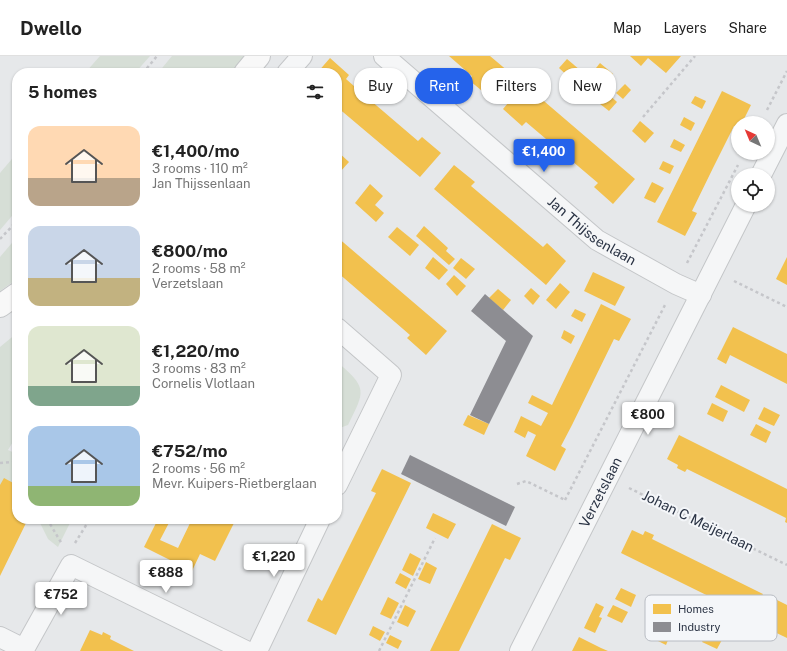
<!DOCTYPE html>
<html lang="en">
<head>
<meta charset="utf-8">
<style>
	:root { --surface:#fff; --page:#f6f6f6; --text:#222; --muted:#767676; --line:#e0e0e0; --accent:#2563eb }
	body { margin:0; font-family:"Public Sans",sans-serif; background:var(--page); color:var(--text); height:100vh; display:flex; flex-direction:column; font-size:15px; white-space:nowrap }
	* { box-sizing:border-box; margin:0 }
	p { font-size:13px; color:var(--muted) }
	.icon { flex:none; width:22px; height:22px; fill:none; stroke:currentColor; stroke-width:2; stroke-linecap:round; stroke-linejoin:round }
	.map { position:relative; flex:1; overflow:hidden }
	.sheet { position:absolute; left:12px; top:12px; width:330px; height:456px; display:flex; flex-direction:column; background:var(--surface); border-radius:16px; box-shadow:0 1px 3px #0004 }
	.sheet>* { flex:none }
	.banner { position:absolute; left:354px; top:12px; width:373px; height:36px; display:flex; gap:8px }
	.needle { width:26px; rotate:316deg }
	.buttons { position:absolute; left:731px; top:60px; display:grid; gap:8px }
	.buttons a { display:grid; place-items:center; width:44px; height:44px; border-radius:50%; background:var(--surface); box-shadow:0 1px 3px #0004; font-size:20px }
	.price { position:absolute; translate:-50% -34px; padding:0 9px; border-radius:4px; background:#fff; color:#222; font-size:13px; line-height:26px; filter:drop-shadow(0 1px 2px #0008) }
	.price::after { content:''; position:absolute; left:50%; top:24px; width:12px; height:9px; margin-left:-6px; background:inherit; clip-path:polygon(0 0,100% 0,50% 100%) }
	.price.active { background:var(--accent); color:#fff }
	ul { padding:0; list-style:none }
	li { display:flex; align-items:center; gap:12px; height:100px; padding:0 16px }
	li span { display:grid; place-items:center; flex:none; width:112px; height:80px; border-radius:12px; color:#555 }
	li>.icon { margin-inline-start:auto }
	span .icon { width:48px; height:48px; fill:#fffc; stroke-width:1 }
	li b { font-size:17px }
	h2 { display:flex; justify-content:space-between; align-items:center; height:48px; padding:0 16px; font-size:17px }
	.chip { padding:0 14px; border-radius:16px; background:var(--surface); box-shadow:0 1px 3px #0004; font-size:14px; line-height:36px }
	.chip.active { background:var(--accent); color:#fff }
	header { display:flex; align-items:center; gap:24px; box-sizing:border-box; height:56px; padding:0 20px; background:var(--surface); border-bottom:1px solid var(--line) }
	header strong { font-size:19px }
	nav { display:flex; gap:22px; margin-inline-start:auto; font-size:14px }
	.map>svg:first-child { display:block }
	.green { fill:#d6ded6 }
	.homes { fill:#f2c14e }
	.industry { fill:#8d8d92 }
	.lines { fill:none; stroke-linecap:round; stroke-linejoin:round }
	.minor-casing { stroke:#c4c6c8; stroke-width:22 }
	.secondary-casing { stroke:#c4c6c8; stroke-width:24 }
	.path { stroke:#c5c6ca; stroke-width:2.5; stroke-dasharray:3 3; stroke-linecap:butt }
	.minor { stroke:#f5f6f7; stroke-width:20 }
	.secondary { stroke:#f8f8f8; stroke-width:22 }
	.labels { text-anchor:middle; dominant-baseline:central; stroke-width:4; stroke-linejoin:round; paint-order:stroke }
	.street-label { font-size:14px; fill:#2b3445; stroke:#f4f6f9 }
	.key { fill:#f4f6f9; stroke:#b8bcc3; stroke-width:1 }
	.key-label { font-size:11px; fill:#2b3445 }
</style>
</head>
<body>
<header>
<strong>Dwello</strong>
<nav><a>Map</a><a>Layers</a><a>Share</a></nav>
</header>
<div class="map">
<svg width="787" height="595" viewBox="0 0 787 595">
	<rect width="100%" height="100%" fill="#e6e8ea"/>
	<!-- green -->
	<g class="green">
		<path d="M100 0H150L135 17H85Z"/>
		<path d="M172 0H245L231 17H158Z"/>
		<path d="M17 97V154L0 174V117Z"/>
		<path d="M17 181V223L0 235V201Z"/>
		<path d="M17 277V379L8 394 17 398V444L0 437V291Z"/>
		<path d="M337 306C368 332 365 335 348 369L337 373Z"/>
		<path d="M38 463H72L58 491 48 483Z"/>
	</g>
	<!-- homes -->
	<g class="homes">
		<path d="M449 0H490L509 16 488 40 469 24 472 20Z"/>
		<path d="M630 0H681L666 17 648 2 641 10Z"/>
		<path d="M330 2 349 19 346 23 363 38 418 85 422 81 441 97 420 121 337 51V17H317Z"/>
		<path d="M567 3 580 14 572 24 559 12Z"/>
		<path d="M600 7 613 18 605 28 592 17Z"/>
		<path d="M524 28 635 123 613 148 594 131 598 127 526 66 522 70 503 53Z"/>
		<path d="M625 28 631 34 623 43 616 37Z"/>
		<path d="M604 34 617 46 609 55 595 44Z"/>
		<path d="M722 35 751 49 742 67H738V72L734 70 713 112 692 155 697 157 685 180 657 166Z"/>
		<path d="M695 40 706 45 702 53 691 47Z"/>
		<path d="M684 61 695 67 691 75 680 69Z"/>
		<path d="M640 65 654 77 645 87 632 75Z"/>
		<path d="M674 83 685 89 681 96 670 91Z"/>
		<path d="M337 95 349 106 340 116 337 113Z"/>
		<path d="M663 105 674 110 670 118 659 113Z"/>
		<path d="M454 109 475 126 471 130 543 191 547 187 566 205 546 229 434 133Z"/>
		<path d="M652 126 664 132 655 147 644 142Z"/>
		<path d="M370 128 383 140 375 149 384 157 376 166 355 147Z"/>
		<path d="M424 170 448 192 446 195 455 203 449 209 416 180Z"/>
		<path d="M397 171 419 189 410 200 388 181Z"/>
		<path d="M337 181 447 275 426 299 407 282 410 279 337 216Z"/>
		<path d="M433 201 448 214 439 224 425 212Z"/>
		<path d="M787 201V229L776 223Z"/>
		<path d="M461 202 475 213 466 223 453 212Z"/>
		<path d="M593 216 625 231 615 250 584 235Z"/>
		<path d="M454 219 466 230 457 240 446 228Z"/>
		<path d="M560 227 570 236 556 253 546 244Z"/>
		<path d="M531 232 540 240 533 249 524 240Z"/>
		<path d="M498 233 511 244 503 254 489 242Z"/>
		<path d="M601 248 631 263 619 285 614 283 572 369 561 390 566 393 555 415 526 400 536 379 528 375 525 382 514 376 521 360 541 370 548 357 528 347 532 339 552 349Z"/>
		<path d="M575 253 586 258 582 266 571 260Z"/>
		<path d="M733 271 787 298V328L730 299 726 308 717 303Z"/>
		<path d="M564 274 575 280 571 288 561 282Z"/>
		<path d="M721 329 750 344 744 356 715 341Z"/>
		<path d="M712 347 728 355 723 366 707 358Z"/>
		<path d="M764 351 780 359 774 370 758 363Z"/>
		<path d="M468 359 489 368 484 379 463 369Z"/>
		<path d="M756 368 771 376 766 387 750 379Z"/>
		<path d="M679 379 787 433V467L785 466 786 462 776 457 687 413 685 416 677 412 678 409 667 403Z"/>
		<path d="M382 413 411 427 336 579 307 565 318 542 322 545 376 437 371 435Z"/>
		<path d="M4 422 17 429V463H28L0 520V429Z"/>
		<path d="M433 457 456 468 448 483 426 472Z"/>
		<path d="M158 463H171L160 484 178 492 192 463H236L215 505 200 498 192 515 144 491Z"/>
		<path d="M492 468 521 482 510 504 505 502 459 595H430Z"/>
		<path d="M632 474 643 479 645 475 654 479 652 483 654 484 763 538 751 561 621 497Z"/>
		<path d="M410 497 421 503 413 520 402 514Z"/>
		<path d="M426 506 437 512 430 528 418 523Z"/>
		<path d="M400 517 411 523 406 533 395 527Z"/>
		<path d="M621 532 636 539 631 551 615 543Z"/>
		<path d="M388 541 399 547 391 563 380 558Z"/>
		<path d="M775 543 787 549V582L762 570Z"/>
		<path d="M596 547 604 551 599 561 602 562 595 577 584 572Z"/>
		<path d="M405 549 416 555 408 571 397 566Z"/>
		<path d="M613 549 628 556 622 567 607 560Z"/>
		<path d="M373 570 385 576 380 585 369 579Z"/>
		<path d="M656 570 671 577 666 589 650 581Z"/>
		<path d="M90 574 102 579 103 576 111 580 110 583 134 595H80Z"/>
		<path d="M707 574 723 582 717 593 702 586Z"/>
		<path d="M390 579 402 585 398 593 386 587Z"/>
		<path d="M579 581 601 592 608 595H572Z"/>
	</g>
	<!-- industry -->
	<g class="industry">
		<path d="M485 238 533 280 489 368 470 359 506 285 471 255Z"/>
		<path d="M410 399 515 451 506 470 401 418Z"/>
	</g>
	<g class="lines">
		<!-- minor casing -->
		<g class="minor-casing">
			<g id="minor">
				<path id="s1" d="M384 0 597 184 676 228 701 239"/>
				<path d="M287 17 302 0"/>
				<path d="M761 119 787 68"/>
				<path d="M337 272 391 319 337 429"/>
				<path d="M0 581 24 593"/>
				<path d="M23 595 71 509 246 595"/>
				<path d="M257 595 320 463"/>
				<path id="s2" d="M520 595 746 149"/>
			</g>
		</g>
		<!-- secondary casing -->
		<g class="secondary-casing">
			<g id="secondary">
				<path d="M245 17 259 0"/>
				<path d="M0 250 17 238"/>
			</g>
		</g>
		<!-- path -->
		<g class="path">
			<path d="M143 17 157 0"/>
			<path d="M767 54 787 15"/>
			<path d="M643 61 695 0"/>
			<path d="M0 183 17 165"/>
			<path d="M687 207 738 109"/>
			<path d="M734 225 787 251"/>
			<path d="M0 407 14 406 17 408"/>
			<path d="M517 428 526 425 565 444"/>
			<path d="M629 432 787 509"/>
			<path d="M565 444 665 249"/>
			<path d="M47 463 62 488"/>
			<path d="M75 487 90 463"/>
			<path d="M379 595 435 482"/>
		</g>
		<!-- minor -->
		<use href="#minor" class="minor"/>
		<!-- secondary -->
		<use href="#secondary" class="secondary"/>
	</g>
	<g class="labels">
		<!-- street labels -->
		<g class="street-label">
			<text stroke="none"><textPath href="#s1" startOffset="272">Jan Thijssenlaan</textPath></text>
			<text stroke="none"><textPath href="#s2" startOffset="178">Verzetslaan</textPath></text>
			<text transform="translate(698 465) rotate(26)">Johan C Meijerlaan</text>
		</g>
	</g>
	<!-- legend -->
	<rect x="645" y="539" width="132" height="46" rx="6" class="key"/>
	<rect x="653" y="548" width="18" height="10" fill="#f2c14e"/>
	<rect x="653" y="566" width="18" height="10" fill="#8d8d92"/>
	<g class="key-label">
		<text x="678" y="557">Homes</text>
		<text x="678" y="575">Industry</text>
	</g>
</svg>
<div class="buttons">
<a><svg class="needle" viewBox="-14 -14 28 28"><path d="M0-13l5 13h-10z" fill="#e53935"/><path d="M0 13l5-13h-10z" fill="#767676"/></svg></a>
<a><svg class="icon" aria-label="locate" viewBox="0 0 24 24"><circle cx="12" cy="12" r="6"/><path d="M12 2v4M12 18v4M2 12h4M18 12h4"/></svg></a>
</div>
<b class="price active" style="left:544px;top:117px">€1,400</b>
<b class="price" style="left:648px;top:380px">€800</b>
<b class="price" style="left:274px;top:522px">€1,220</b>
<b class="price" style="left:166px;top:538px">€888</b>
<b class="price" style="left:61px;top:560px">€752</b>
<div class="banner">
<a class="chip">Buy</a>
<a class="chip active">Rent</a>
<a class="chip">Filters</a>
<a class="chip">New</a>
</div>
<section class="sheet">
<h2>5 homes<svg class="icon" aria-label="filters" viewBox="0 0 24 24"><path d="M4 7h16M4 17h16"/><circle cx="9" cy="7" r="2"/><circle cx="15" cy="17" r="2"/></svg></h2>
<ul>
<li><span style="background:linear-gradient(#ffd9b3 65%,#b9a48a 0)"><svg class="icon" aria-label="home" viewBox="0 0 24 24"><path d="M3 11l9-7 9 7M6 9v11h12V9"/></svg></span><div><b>€1,400/mo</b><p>3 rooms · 110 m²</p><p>Jan Thijssenlaan</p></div></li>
<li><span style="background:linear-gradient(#c9d6e8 65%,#c2b280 0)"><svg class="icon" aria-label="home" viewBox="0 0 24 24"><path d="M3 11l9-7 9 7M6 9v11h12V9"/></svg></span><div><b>€800/mo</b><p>2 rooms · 58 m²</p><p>Verzetslaan</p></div></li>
<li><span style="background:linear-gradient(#dfe7d0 75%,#7fa58c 0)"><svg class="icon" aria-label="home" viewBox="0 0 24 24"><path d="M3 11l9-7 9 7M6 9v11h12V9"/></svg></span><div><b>€1,220/mo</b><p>3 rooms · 83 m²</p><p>Cornelis Vlotlaan</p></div></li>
<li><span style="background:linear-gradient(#a9c7e8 75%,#8fb573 0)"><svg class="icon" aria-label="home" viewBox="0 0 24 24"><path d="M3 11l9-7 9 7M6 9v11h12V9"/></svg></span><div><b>€752/mo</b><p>2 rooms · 56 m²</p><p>Mevr. Kuipers-Rietberglaan</p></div></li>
</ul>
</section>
</div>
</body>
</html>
